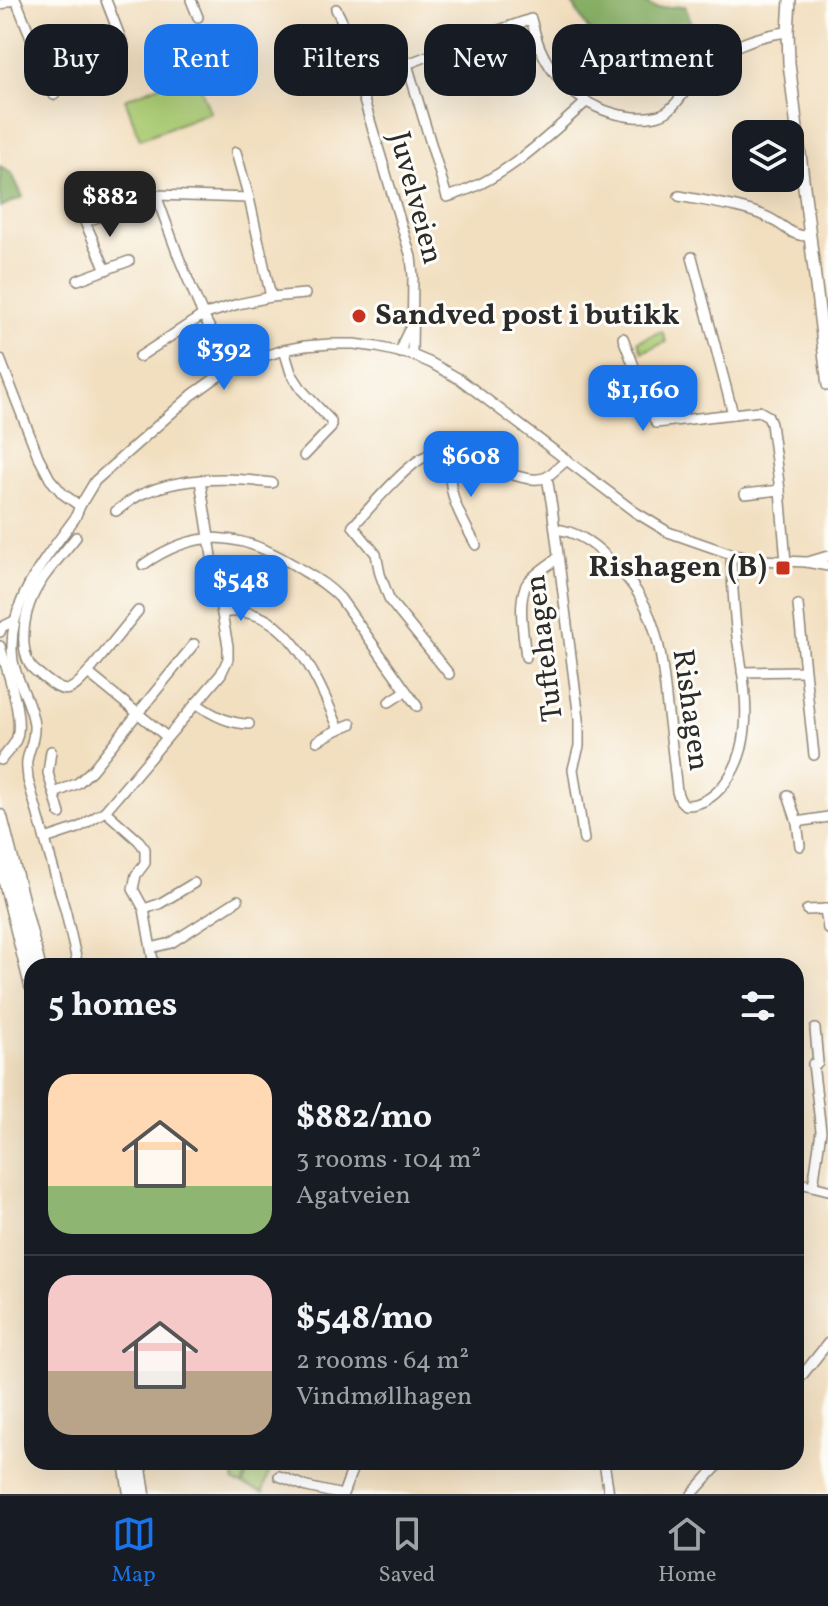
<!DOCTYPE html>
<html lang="en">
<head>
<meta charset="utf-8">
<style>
	:root { --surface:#171b24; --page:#20242c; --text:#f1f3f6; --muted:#9ea1a6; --line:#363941; --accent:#1a73e8 }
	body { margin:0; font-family:Vollkorn,serif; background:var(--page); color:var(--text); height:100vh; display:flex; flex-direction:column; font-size:30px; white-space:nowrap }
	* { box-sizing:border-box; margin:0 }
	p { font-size:26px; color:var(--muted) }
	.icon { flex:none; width:44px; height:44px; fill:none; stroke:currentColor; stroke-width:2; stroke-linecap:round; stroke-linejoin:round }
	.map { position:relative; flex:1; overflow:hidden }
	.panel { position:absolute; left:24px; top:958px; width:780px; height:512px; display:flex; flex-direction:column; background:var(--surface); border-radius:24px; box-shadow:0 8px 32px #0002 }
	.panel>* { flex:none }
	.banner { position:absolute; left:24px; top:24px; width:780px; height:72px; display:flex; gap:16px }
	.fabs { position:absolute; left:732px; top:120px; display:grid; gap:16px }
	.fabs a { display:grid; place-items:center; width:72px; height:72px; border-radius:16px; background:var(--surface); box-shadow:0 8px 32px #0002; font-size:40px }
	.price { position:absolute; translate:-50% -68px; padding:0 18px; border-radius:16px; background:var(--accent); color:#fff; font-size:26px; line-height:52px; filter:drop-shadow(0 2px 4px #0008) }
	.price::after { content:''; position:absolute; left:50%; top:48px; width:24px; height:18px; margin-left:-12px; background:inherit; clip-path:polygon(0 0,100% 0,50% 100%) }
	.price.selected { background:#222; color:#fff }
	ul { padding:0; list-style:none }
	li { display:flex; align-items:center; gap:24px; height:200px; padding:0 24px }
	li+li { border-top:2px solid var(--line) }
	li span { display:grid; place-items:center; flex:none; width:224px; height:160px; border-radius:24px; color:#555 }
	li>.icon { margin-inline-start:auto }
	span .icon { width:96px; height:96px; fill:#fffc; stroke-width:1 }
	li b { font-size:34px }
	h2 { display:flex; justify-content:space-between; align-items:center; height:96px; padding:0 24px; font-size:34px }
	.tag { padding:0 28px; border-radius:24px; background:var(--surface); box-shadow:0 8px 32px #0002; font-size:28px; line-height:72px }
	.tag.selected { background:var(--accent); color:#fff }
	.tabs { display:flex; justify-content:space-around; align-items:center; height:112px; border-top:2px solid var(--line); background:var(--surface); font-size:22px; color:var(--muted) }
	.tabs a { display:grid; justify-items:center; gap:4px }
	.tabs .selected { color:var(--accent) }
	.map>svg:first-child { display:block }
	.green { fill:#aacb73; stroke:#6a7b4f; stroke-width:2 }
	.forest { fill:#87af65; stroke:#596d48; stroke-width:2 }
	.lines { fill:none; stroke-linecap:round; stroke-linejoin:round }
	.minor-casing { stroke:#8e8576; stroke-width:12 }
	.major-casing { stroke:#8e8576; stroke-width:14 }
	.highway-casing { stroke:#8e8576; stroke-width:17 }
	.minor { stroke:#fff; stroke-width:9 }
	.major { stroke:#fff; stroke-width:11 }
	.highway { stroke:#fff; stroke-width:14 }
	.poi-dot { fill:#c8321e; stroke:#fdfcf7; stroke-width:3 }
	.labels { text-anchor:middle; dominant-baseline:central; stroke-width:6; stroke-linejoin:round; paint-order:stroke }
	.street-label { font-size:30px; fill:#2b2b2b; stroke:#fdfcf7 }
	.poi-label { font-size:30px; font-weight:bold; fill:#2b2b2b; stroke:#fdfcf7; text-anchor:start }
</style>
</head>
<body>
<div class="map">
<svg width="828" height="1494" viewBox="0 0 828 1494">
	<rect width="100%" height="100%" fill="#fdfcf7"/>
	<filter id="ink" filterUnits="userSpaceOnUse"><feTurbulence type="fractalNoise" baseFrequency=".0125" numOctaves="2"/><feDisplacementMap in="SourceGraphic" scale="16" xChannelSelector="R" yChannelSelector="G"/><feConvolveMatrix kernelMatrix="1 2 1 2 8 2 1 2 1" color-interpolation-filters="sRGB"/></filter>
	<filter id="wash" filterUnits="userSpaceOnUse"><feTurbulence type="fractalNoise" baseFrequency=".006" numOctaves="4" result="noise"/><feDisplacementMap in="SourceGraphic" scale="32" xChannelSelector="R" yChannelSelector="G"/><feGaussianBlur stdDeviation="1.8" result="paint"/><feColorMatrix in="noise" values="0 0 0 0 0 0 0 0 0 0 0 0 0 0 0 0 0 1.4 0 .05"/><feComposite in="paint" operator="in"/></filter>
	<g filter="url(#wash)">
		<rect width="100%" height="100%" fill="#f2dfc0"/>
		<!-- green -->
		<g class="green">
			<path d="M194 71 210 112 140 139 125 99Z"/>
			<path d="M662 331 666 342 642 352 638 341Z"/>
			<path d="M229 1462H250L242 1485 233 1481 235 1472 231 1471Z"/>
			<path d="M251 1462H272L263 1492 243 1485Z"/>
		</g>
		<!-- forest -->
		<g class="forest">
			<path d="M570 0H636L656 8 685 6 692 25 649 64H631L588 29Z"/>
			<path d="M0 166 12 174 23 197 0 207Z"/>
		</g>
	</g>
	<g filter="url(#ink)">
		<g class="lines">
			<!-- minor casing -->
			<g class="minor-casing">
				<g id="minor">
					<path d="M16 0 54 95"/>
					<path d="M106 0 124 47"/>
					<path d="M191 0 198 17"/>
					<path d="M0 5 12 0"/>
					<path d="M336 9 345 27 360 87 411 257 413 276 412 355"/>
					<path d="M586 102C544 140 503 181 447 197L407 64 473 39 531 19C534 29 536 39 540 48 557 87 592 113 634 117 645 118 661 117 669 110 681 100 689 84 700 72 720 49 758 35 788 32"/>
					<path d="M236 152 249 198"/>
					<path d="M156 195 179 258 203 315 231 368"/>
					<path d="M679 196C704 201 749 207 771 219 785 226 792 237 809 236"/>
					<path d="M692 257 733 414 759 411 768 416 771 424 780 490 786 562"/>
					<path d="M106 270 85 222 156 195 249 198 271 297 238 304 203 315 139 357"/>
					<path d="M78 280 129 261"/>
					<path d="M271 297 305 294"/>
					<path d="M623 338 656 423 733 414"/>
					<path d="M284 350 291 373 302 390 331 421V428L304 456"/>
					<path d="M401 353 403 342 411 326"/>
					<path d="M0 359 38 456 50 479 63 494 80 506"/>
					<path d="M451 454C446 493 458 512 476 545"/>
					<path d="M567 460 547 477 552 507 579 719V746L573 769 584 840"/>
					<path d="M745 494 780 490"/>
					<path d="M116 511C125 505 133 498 142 494 183 476 229 477 272 483"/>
					<path d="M555 529C576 531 593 543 607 557 619 569 630 580 639 595 660 628 663 669 667 707 671 735 674 764 677 792L680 800 685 805C717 806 738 769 743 742 750 708 742 670 737 637 734 612 733 587 731 562L734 555"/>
					<path d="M76 537C60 558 39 578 30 603 24 619 21 642 27 659 30 668 36 671 43 677 65 695 69 694 88 673L167 737"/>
					<path d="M808 562 828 556"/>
					<path d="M143 565C197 527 240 532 294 565 311 576 326 583 340 598L417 706"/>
					<path d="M798 605 814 755"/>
					<path d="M222 613C287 600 318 680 339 729L317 741"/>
					<path d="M0 632 2 627 14 621"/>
					<path d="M0 646C6 668 25 719 16 740 13 747 5 754 1 760"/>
					<path d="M526 657C524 638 516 598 528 582 536 573 548 565 558 558"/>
					<path d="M742 672 804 671"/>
					<path d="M88 673 138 611"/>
					<path d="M449 674 390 601 380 574 376 554 353 526C370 508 405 466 426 456 462 440 517 490 547 477"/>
					<path d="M389 702 406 691"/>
					<path d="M196 703C212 715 229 724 249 724"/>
					<path d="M339 729 351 724"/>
					<path d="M51 751 48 773 60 814"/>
					<path d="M55 793 78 783 92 770 194 644"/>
					<path d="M788 795 797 822 800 846"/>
					<path d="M105 811 139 841 145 849V863L136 875 133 889 144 909 154 966"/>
					<path d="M797 822 828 817"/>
					<path d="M45 839 78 828 105 811 221 674 228 659V646L216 582 200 480"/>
					<path d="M144 909 159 904 194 883"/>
					<path d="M825 909 828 929"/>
					<path d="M807 910 828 909"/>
					<path d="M151 948 171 943 238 900"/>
					<path d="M78 966 66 913 28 780C28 774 26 767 27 761 29 748 35 741 34 725 32 703 17 683 13 661 5 604 44 561 75 518L80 506 95 481 192 395 220 375 240 364 284 350 305 346 330 344H354L377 347 412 355 431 363 461 380 635 512 668 532 734 555 759 560 806 562 828 566"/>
					<path d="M796 1182 828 1190"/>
					<path d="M813 1186 821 1131 813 1064 818 1063 815 1029"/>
					<path d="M796 1383 828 1343"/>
					<path d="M604 1462 609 1494"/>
					<path d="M279 1476 307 1487 338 1494"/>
					<path d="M343 1494 355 1462"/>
					<path d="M692 1494 721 1462"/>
				</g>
			</g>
			<!-- major casing -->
			<g class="major-casing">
				<path id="major" d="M790 0 788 32 789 63 828 385"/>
			</g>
			<!-- highway casing -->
			<g class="highway-casing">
				<g id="highway">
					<path d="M0 817 38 966"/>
					<path d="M0 858 32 986"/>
					<path d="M126 1462 131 1494"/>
					<path d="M138 1462 143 1494"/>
				</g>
			</g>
			<!-- minor -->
			<use href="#minor" class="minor"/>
			<!-- major -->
			<use href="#major" class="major"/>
			<!-- highway -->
			<use href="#highway" class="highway"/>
		</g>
	</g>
	<!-- markers -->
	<g class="poi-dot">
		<circle cx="359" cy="316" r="8"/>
		<rect x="775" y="560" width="16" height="16" rx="4"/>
	</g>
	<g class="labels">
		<!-- street labels -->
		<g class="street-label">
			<text transform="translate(415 198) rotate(75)">Juvelveien</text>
			<text transform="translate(545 648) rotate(-97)">Tuftehagen</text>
			<text transform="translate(690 710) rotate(82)">Rishagen</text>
		</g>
		<!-- poi labels -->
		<g class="poi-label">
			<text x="375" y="316">Sandved post i butikk</text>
			<text x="767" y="568" text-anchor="end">Rishagen (B)</text>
		</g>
	</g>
</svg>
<div class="fabs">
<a><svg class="icon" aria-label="layers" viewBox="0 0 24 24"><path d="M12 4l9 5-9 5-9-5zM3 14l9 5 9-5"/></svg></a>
</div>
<b class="price selected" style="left:110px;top:239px">$882</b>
<b class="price" style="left:224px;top:392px">$392</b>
<b class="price" style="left:643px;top:433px">$1,160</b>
<b class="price" style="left:471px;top:499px">$608</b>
<b class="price" style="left:241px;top:623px">$548</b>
<div class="banner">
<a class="tag">Buy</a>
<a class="tag selected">Rent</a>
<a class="tag">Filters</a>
<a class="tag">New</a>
<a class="tag">Apartment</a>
</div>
<section class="panel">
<h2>5 homes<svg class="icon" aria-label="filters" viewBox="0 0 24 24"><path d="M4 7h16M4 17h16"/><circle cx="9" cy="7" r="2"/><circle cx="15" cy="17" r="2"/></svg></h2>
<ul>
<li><span style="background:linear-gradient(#ffd9b3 70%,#8fb573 0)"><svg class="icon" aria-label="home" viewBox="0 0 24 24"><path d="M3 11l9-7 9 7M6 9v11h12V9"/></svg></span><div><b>$882/mo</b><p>3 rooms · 104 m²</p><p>Agatveien</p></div></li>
<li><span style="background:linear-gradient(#f6c9c9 60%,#b9a48a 0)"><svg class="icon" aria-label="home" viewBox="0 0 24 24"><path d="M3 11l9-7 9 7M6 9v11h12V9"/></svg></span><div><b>$548/mo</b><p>2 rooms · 64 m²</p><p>Vindmøllhagen</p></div></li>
</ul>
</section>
</div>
<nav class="tabs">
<a class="selected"><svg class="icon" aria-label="map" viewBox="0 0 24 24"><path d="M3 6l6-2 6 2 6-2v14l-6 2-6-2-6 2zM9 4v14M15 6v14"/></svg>Map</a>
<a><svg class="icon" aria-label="saved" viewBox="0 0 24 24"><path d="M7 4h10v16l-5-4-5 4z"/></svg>Saved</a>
<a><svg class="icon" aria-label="home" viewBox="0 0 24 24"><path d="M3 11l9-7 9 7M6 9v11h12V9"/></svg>Home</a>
</nav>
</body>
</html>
